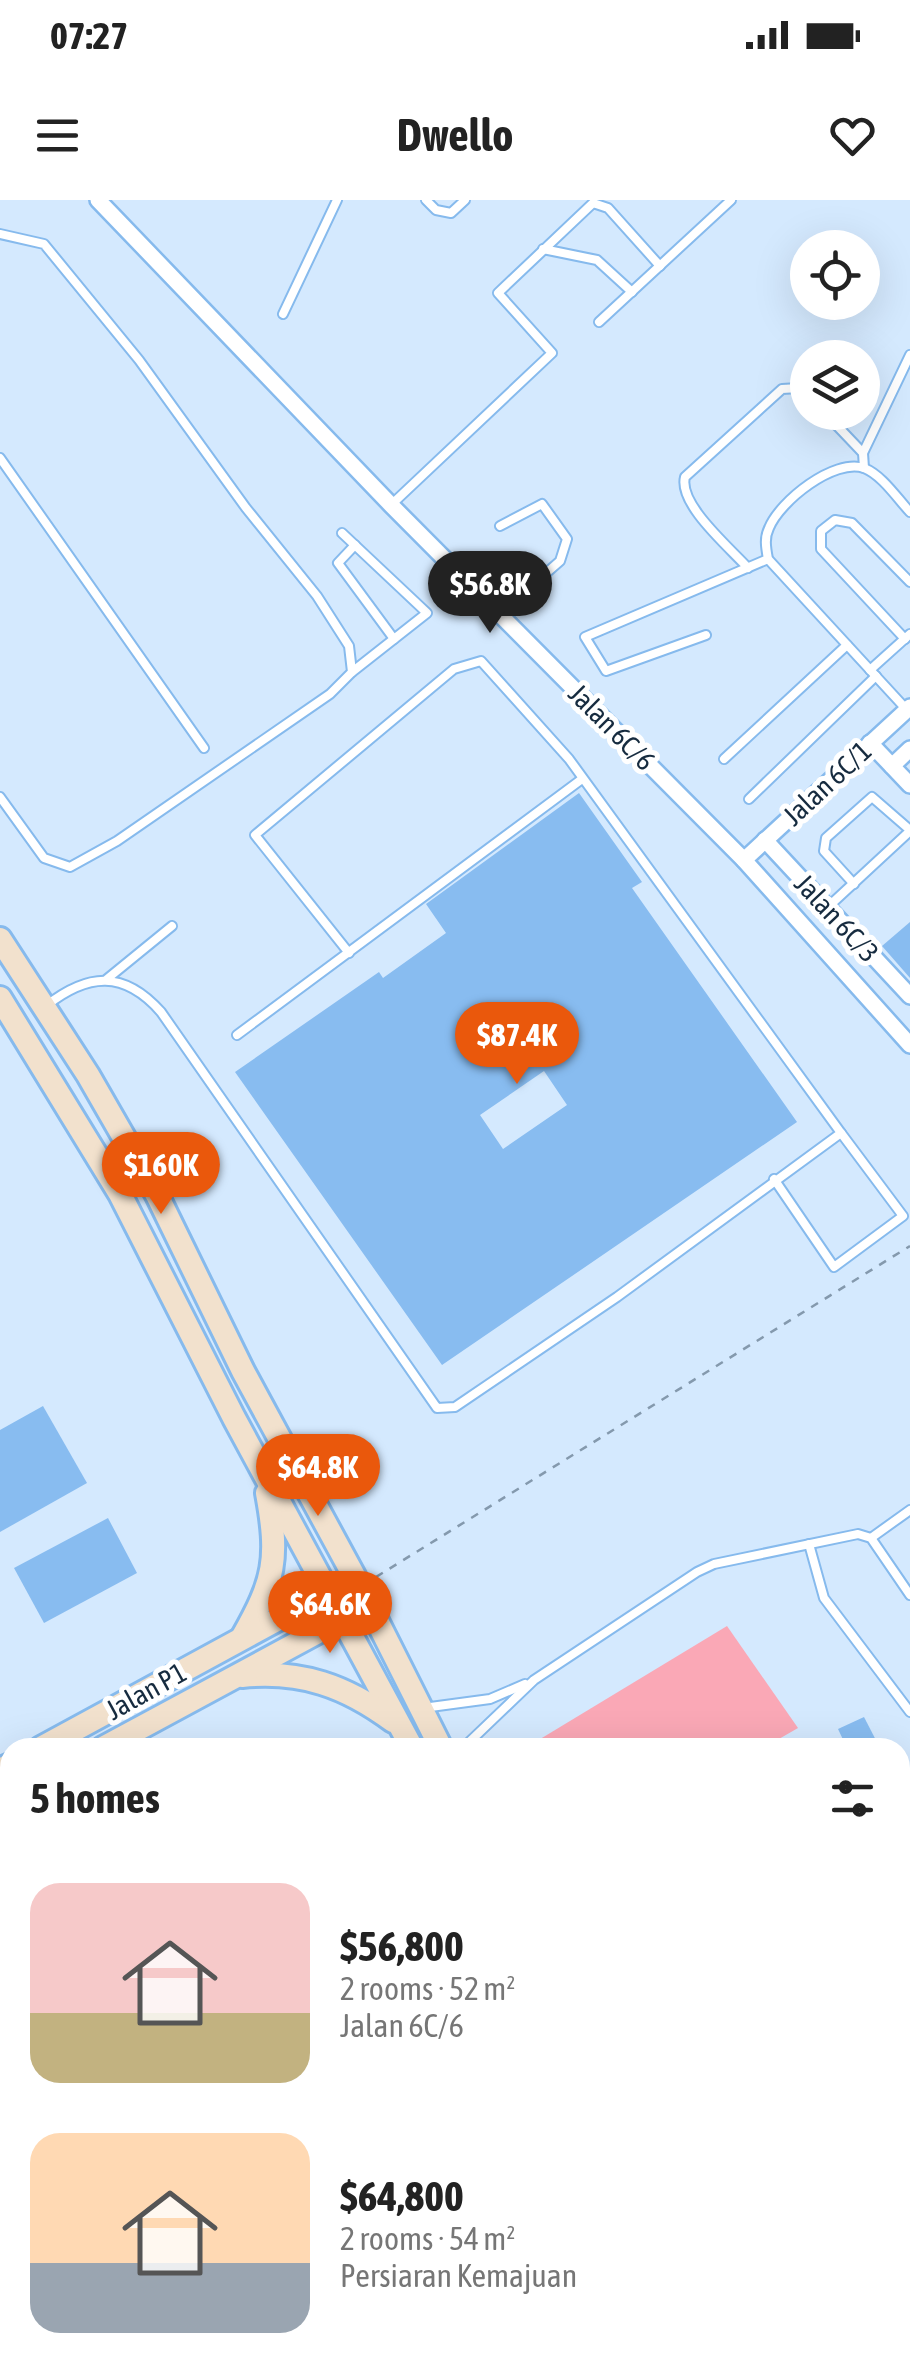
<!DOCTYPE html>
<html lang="en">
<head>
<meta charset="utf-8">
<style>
	:root { --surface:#fff; --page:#f6f6f6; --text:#222; --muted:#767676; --accent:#ea580c }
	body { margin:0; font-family:"Asap Condensed",sans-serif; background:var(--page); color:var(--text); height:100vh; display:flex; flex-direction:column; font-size:38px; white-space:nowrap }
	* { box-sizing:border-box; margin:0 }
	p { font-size:32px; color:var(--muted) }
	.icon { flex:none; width:55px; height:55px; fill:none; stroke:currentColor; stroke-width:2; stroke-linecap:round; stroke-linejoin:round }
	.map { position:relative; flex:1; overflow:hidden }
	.side { position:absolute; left:0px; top:1538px; width:910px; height:642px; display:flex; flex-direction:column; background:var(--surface); border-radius:30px 30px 0 0; box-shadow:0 10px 40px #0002 }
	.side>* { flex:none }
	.fabs { position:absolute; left:790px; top:30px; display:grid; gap:20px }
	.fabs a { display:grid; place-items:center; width:90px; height:90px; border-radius:50%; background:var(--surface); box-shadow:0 10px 40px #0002; font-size:50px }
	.price { position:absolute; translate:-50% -85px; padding:0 22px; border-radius:35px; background:var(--accent); color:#fff; font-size:32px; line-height:65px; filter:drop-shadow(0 2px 5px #0008) }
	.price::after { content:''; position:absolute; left:50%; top:60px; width:30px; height:22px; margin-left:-15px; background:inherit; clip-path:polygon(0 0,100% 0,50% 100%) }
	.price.current { background:#222; color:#fff }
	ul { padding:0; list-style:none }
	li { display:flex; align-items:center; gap:30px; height:250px; padding:0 30px }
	li span { display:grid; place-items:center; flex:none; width:280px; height:200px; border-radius:30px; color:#555 }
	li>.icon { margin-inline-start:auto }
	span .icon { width:120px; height:120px; fill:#fffc; stroke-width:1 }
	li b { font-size:42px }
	h2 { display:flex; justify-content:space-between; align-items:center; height:120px; padding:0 30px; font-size:42px }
	.status { display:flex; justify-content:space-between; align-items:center; height:70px; padding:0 50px; background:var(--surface); direction:ltr }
	.status svg { height:28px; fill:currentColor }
	header { display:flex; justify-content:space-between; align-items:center; height:130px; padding:0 30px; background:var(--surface); font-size:45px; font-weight:700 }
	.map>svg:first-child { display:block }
	.green { fill:#faa8b6 }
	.building { fill:#88bcf0; fill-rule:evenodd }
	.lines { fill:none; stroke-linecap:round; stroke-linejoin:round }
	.lane-casing { stroke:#86baed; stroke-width:12 }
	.street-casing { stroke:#86baed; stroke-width:20 }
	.secondary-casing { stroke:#86baed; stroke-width:28 }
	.path { stroke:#8499ad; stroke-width:2.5; stroke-dasharray:8 8; stroke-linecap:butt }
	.lane { stroke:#fff; stroke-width:8 }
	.street { stroke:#fff; stroke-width:15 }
	.secondary { stroke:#f2e1cd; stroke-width:22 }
	.labels { text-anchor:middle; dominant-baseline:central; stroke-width:10; stroke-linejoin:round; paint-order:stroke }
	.street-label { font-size:28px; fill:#162b3f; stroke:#fff }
</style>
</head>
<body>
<div class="status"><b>07:27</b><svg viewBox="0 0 49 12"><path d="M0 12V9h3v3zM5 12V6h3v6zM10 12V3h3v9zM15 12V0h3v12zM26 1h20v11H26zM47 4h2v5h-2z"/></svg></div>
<header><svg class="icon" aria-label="menu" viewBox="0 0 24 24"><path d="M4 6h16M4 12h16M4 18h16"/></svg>Dwello<svg class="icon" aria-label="heart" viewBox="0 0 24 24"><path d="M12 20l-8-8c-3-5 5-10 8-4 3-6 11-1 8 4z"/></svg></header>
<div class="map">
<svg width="910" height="2178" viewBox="0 0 910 2178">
	<rect width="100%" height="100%" fill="#d4e9fe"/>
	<!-- green -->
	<path class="green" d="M727 1426 798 1528 765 1547H527Z"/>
	<!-- building -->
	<g class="building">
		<path d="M579 593 642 682 632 688 797 922 442 1165 235 872 379 772 383 778 446 733 426 704ZM544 871 567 905 503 949 480 915Z"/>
		<path d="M910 722V778L882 746Z"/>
		<path d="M43 1206 87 1283 0 1332V1230Z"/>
		<path d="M108 1318 137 1373 44 1423 14 1368Z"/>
		<path d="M864 1517 880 1548H847L838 1529Z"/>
	</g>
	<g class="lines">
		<!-- lane casing -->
		<g class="lane-casing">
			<g id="lane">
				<path d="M426 0 436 10 451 13 465 0"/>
				<path d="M0 34 44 44 139 160 246 308 317 396 349 446 352 472 330 494 117 641 70 667 44 658 0 597"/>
				<path d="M543 49 597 60 632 92"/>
				<path d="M283 114 337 0"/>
				<path d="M599 122 731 0"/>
				<path d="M824 212 863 253 864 268"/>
				<path d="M863 253 910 155"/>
				<path d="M0 258 204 548"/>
				<path d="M391 305 552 153 498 93 593 3 608 8 660 66"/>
				<path d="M342 333 427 413 352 472"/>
				<path d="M355 345 338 363 394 439"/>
				<path d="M748 368C729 347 678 304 685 277L782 189 799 188 808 195"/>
				<path d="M499 414 560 361 567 339 542 304 500 326"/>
				<path d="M706 435 606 471 585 437 768 359"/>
				<path d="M905 439 821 349V331L835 320 852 323 910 382"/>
				<path d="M870 470 910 434"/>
				<path d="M907 510 768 359C766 348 764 338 769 328 780 301 834 258 864 268 882 275 897 298 910 312"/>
				<path d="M724 559 847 445"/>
				<path d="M749 599 876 476"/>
				<path d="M854 684 824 651 826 638 872 597 910 630"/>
				<path d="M829 706 910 631"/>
				<path d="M107 779 172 726"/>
				<path d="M46 806C88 773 124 770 161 812L437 1208 455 1207 617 1097 841 933 569 559 481 461 454 469 255 635 349 753"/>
				<path d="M237 835 582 579"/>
				<path d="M774 979 834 1067 903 1016 841 933"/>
				<path d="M871 1338 910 1310"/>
				<path d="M809 1344 824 1398 910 1512"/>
				<path d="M423 1508 490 1499 525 1484"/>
				<path d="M463 1548 534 1480 697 1372 714 1364 858 1334 871 1338 910 1395"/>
				<path d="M0 1966 10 1960"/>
				<path d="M253 2170 257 2178"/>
				<path d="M838 2170 842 2178"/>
				<path d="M528 2178 544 2170"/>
				<path d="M629 2178 645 2170"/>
			</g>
		</g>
		<!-- street casing -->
		<g class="street-casing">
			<g id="street">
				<path d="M98 0 391 305 744 660 910 845"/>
				<path d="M870 543 910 585"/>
				<path d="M892 566 910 549"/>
				<path d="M765 640 910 796"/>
				<path d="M744 660 910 507"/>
				<path d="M900 1755 910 1756"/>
			</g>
		</g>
		<!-- secondary casing -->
		<g class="secondary-casing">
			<g id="secondary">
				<path d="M0 739 88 875 157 995 243 1171 360 1387 441 1548"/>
				<path d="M0 798 120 994 234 1218 412 1548"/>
				<path d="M242 1438C275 1380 279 1359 267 1293"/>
				<path d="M242 1476C301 1470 346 1486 393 1521"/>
				<path d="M41 1548 339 1386"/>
				<path d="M103 1548 353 1413"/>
				<path d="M0 1570 10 1565"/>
				<path d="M0 1603 10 1598"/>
				<path d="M740 2170 744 2178"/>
				<path d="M774 2170 778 2178"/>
			</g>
		</g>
		<!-- path -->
		<path class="path" d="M376 1377 910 1046"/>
		<!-- lane -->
		<use href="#lane" class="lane"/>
		<!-- street -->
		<use href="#street" class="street"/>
		<!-- secondary -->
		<use href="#secondary" class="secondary"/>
	</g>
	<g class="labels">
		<!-- street labels -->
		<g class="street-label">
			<text transform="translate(612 527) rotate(45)">Jalan 6C/6</text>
			<text transform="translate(827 583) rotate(-43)">Jalan 6C/1</text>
			<text transform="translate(837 718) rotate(47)">Jalan 6C/3</text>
			<text transform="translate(146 1491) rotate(-29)">Jalan P1</text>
		</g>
	</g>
</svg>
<div class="fabs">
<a><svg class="icon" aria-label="locate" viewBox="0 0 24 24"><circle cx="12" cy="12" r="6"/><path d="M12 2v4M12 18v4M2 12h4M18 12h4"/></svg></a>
<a><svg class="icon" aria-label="layers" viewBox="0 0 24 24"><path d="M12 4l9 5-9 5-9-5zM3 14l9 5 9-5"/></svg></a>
</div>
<b class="price current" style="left:490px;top:436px">$56.8K</b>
<b class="price" style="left:517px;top:887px">$87.4K</b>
<b class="price" style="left:161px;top:1017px">$160K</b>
<b class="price" style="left:318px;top:1319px">$64.8K</b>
<b class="price" style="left:330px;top:1456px">$64.6K</b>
<section class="side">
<h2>5 homes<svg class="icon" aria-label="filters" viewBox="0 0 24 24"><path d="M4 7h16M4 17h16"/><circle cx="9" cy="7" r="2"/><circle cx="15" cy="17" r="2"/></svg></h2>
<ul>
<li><span style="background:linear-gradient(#f6c9c9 65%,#c2b280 0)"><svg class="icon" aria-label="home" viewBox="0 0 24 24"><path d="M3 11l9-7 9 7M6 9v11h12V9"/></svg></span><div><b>$56,800</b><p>2 rooms · 52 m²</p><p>Jalan 6C/6</p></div></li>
<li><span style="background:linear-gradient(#ffd9b3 65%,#9aa5b1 0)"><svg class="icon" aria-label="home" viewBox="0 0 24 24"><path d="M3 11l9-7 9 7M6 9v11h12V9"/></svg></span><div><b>$64,800</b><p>2 rooms · 54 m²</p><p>Persiaran Kemajuan</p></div></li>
</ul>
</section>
</div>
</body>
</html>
